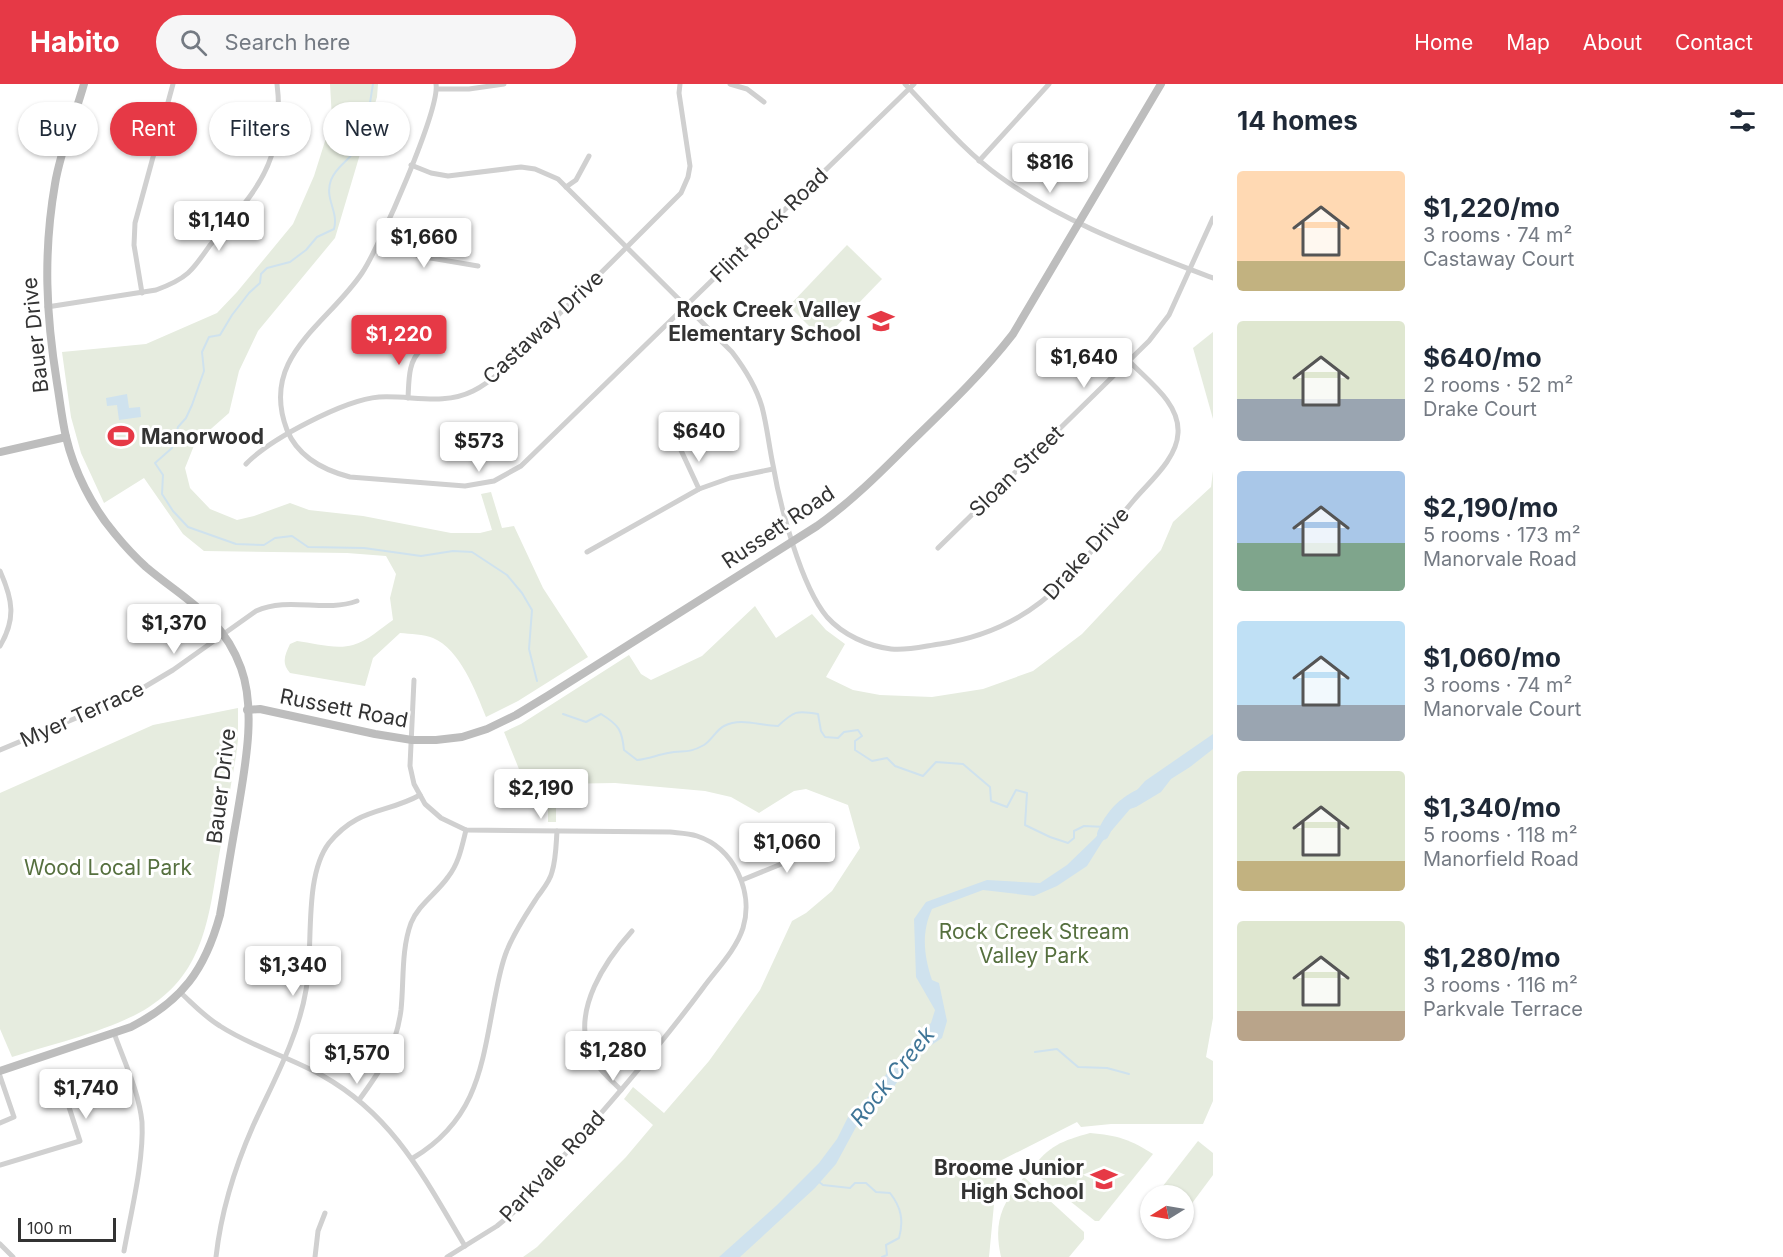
<!DOCTYPE html>
<html lang="en">
<head>
<meta charset="utf-8">
<style>
	:root { --surface:#fff; --page:#f6f6f7; --text:#1f2937; --muted:#747a83; --accent:#e63946 }
	body { margin:0; font-family:Inter,sans-serif; background:var(--page); color:var(--text); height:100vh; display:flex; flex-direction:column; font-size:22px; white-space:nowrap }
	* { box-sizing:border-box; margin:0 }
	p { font-size:20px; color:var(--muted) }
	.icon { flex:none; width:33px; height:33px; fill:none; stroke:currentColor; stroke-width:2; stroke-linecap:round; stroke-linejoin:round }
	.map { position:relative; flex:1; overflow:hidden }
	.panel { display:flex; flex-direction:column; background:var(--surface); width:570px }
	.panel>* { flex:none }
	.top-card { position:absolute; left:18px; top:18px; width:570px; height:54px; display:flex; gap:12px }
	.needle { width:39px; rotate:259deg }
	.controls { position:absolute; left:1140px; top:1101px; display:grid; gap:12px }
	.controls a { display:grid; place-items:center; width:54px; height:54px; border-radius:50%; background:var(--surface); box-shadow:0 2px 4px #0004; font-size:30px }
	.scale { position:absolute; left:18px; bottom:15px; width:98px; box-sizing:border-box; padding-left:6px; border:3px solid #333; border-top:0; font-size:16px; line-height:21px; white-space:nowrap; color:#333; -webkit-text-stroke:4px #fff; paint-order:stroke }
	.price { position:absolute; translate:-50% -51px; padding:0 14px; border-radius:6px; background:#fff; color:#222; font-size:20px; line-height:39px; filter:drop-shadow(0 2px 3px #0008) }
	.price::after { content:''; position:absolute; left:50%; top:36px; width:18px; height:14px; margin-left:-9px; background:inherit; clip-path:polygon(0 0,100% 0,50% 100%) }
	.price.selected { background:var(--accent); color:#fff }
	ul { padding:0; list-style:none }
	li { display:flex; align-items:center; gap:18px; height:150px; padding:0 24px }
	li span { display:grid; place-items:center; flex:none; width:168px; height:120px; border-radius:6px; color:#555 }
	li>.icon { margin-inline-start:auto }
	span .icon { width:72px; height:72px; fill:#fffc; stroke-width:1 }
	li b { font-size:26px }
	h2 { display:flex; justify-content:space-between; align-items:center; height:72px; padding:0 24px; font-size:26px }
	.chip { padding:0 21px; border-radius:27px; background:var(--surface); box-shadow:0 2px 4px #0004; font-size:21px; line-height:54px }
	.chip.selected { background:var(--accent); color:#fff }
	header { display:flex; align-items:center; gap:36px; box-sizing:border-box; height:84px; padding:0 30px; background:var(--accent); color:#fff }
	header strong { font-size:28px }
	nav { display:flex; gap:33px; margin-inline-start:auto; font-size:21px }
	.search { width:420px; height:54px; background:var(--page); display:flex; align-items:center; gap:15px; box-sizing:border-box; padding:0 21px; border-radius:33px; color:var(--muted); font-size:22px }
	main { display:flex; flex:1; min-height:0 }
	.map>svg:first-child { display:block }
	.green { fill:#e6ecdf }
	.water { fill:#cfe2ee }
	.lines { fill:none; stroke-linecap:round; stroke-linejoin:round }
	.stream { stroke:#cfe2ee; stroke-width:2 }
	.river { stroke:#cfe2ee; stroke-width:12 }
	.street { stroke:#d0d0d0; stroke-width:5 }
	.secondary { stroke:#bdbdbd; stroke-width:8 }
	.labels { text-anchor:middle; dominant-baseline:central; stroke-width:6; stroke-linejoin:round; paint-order:stroke }
	.street-label { font-size:21px; fill:#333; stroke:#fff }
	.poi-label { font-size:21px; font-weight:bold; fill:#333; stroke:#fff; text-anchor:end }
	.park-label { font-size:21px; fill:#56703f; stroke:#fff }
	.water-label { font-size:22px; font-style:italic; fill:#3f7597; stroke:#fff }
</style>
</head>
<body>
<header>
<strong>Habito</strong>
<div class="search"><svg class="icon" aria-label="search" viewBox="0 0 24 24"><circle cx="10" cy="10" r="6"/><path d="M15 15l6 6"/></svg>Search here</div>
<nav><a>Home</a><a>Map</a><a>About</a><a>Contact</a></nav>
</header>
<main>
<div class="map">
<svg width="1213" height="1173" viewBox="0 0 1213 1173">
	<rect width="100%" height="100%" fill="#fff"/>
	<!-- green -->
	<g class="green">
		<path d="M330 0H378L377 13 335 154 258 247 239 287 229 329 195 359 185 384 190 404 210 425 237 436 254 432 290 419 309 426 363 432 451 449H480L492 446 481 410 491 408 502 444 514 442 543 504 588 573 518 617 486 633C476 608 460 565 433 554 424 550 410 550 400 549L373 574 365 602 290 589C281 579 285 571 290 560L297 557C314 559 336 566 353 561 368 557 381 544 393 536L390 514 396 490 386 472 347 469 204 467 183 450 144 394 104 419 81 369 71 333 62 268 146 260 217 229 237 208 293 140 314 92 332 35Z"/>
		<path d="M847 161 882 195 823 256 789 222Z"/>
		<path d="M1213 248V348V335L1193 264Z"/>
		<path d="M1213 387V934L1206 973 1213 977V1017L1203 1040H1111L1081 1043 1077 1038 998 1078 989 1173H523L537 1163 626 1073 653 1041 624 1015 633 1003 664 1029 709 977 760 906 792 837 806 829 832 807 860 764 848 721 806 705 794 707 759 729 731 713 705 707 615 699 556 700V738H548V700H525L504 648 521 640 629 571 641 590 651 596 702 572 755 522 776 554 812 530 826 546 845 560 826 593 853 606 880 611 932 613 983 605 1033 587 1082 550 1161 466 1173 438 1211 403Z"/>
		<path d="M238 624V656L236 672C230 705 225 738 219 772 209 831 205 887 149 923 113 946 53 960 12 973L0 945V709L153 641Z"/>
		<path d="M1090 1049C1117 1051 1131 1056 1153 1070L1099 1137H1095L1031 1086C1049 1061 1062 1057 1090 1049Z"/>
		<path d="M1198 1057 1213 1069V1091L1184 1130V1112L1156 1111Z"/>
		<path d="M1024 1093 1084 1148V1155L1069 1173H1001C993 1137 1002 1120 1024 1093Z"/>
	</g>
	<!-- water -->
	<g class="water">
		<path d="M127 310 129 324 140 323 141 333 119 336 117 321 107 322 106 314Z"/>
		<path d="M1213 650V665L1190 683 1171 695 1161 708 1136 723 1130 725 1102 758 1087 782 1057 802 1034 812 983 806 932 825C921 849 924 872 932 896L939 899 947 937 942 954 915 972 891 1007 879 1016 856 1043 836 1080 815 1104 740 1173H719L777 1121 819 1079 837 1055 852 1025 860 1023 917 952 931 939 935 926 916 893 914 835 926 818 987 796 1040 799 1067 781 1095 754 1145 697Z"/>
	</g>
	<g class="lines">
		<!-- stream -->
		<g class="stream">
			<path d="M373 0C370 17 367 45 360 59 354 74 337 80 331 96 324 115 339 127 334 145L317 153 306 166 290 178 267 184 261 190 260 199 249 209 232 231 220 251 209 253 202 268 204 287 192 321 186 334 178 343 172 364 155 379 163 391 162 410 173 427 188 443 236 460 264 461 275 454 292 452 308 463 364 464 421 472 453 467 472 468 507 491 522 509 532 526 529 565 537 597"/>
			<path d="M563 630 586 638 601 630C619 641 622 646 624 666L637 676C648 675 657 671 668 669 684 666 688 670 704 661 712 656 716 646 724 642 741 633 760 642 778 642 794 627 797 626 818 630L821 647 825 653 838 654 844 648 858 646 862 652 855 657V666L872 677 887 674 895 682 923 692 936 678 963 680 990 703 991 717 1007 723 1016 706 1027 709 1025 741 1050 753 1068 759 1074 754V747L1084 742 1106 743"/>
			<path d="M1035 968 1057 965 1078 983 1107 984 1129 990"/>
			<path d="M819 1098 823 1101 850 1104 855 1099H866L876 1108 890 1109C901 1123 904 1136 899 1154L886 1161 887 1171 882 1173"/>
		</g>
		<!-- river -->
		<path class="river" d="M1103 750C1111 731 1124 718 1142 710"/>
		<!-- street -->
		<g class="street">
			<path d="M436 0C440 25 379 164 362 189 327 241 259 273 287 346 298 373 323 386 350 393L465 402 494 397 521 382 914 0"/>
			<path d="M730 0 747 5 764 18"/>
			<path d="M905 0C935 31 964 67 999 92 1063 139 1140 166 1213 194"/>
			<path d="M437 5H469L504 0"/>
			<path d="M979 77 1049 0"/>
			<path d="M411 81 431 89 448 92 521 83 535 85 558 95 732 268C745 285 756 302 762 323 767 342 769 362 773 381 780 422 801 502 827 533 843 551 868 562 891 565 907 567 925 562 940 560 1039 545 1074 487 1134 416 1149 398 1177 375 1178 349 1180 319 1148 297 1129 277"/>
			<path d="M566 103 576 96 589 72"/>
			<path d="M381 155 419 172 478 182"/>
			<path d="M142 209 134 161 135 139 173 0"/>
			<path d="M47 223 156 206C167 202 179 197 188 189 197 181 204 169 211 160 233 133 260 106 271 73 279 49 280 24 277 0"/>
			<path d="M408 314C409 297 408 277 421 266"/>
			<path d="M679 362 699 405"/>
			<path d="M246 380C270 355 344 316 379 313 411 311 443 322 473 307 499 294 524 264 545 244 591 199 636 154 681 109L688 93 690 82 679 9 680 0"/>
			<path d="M938 464 1149 257 1169 231 1213 134"/>
			<path d="M587 468 699 405 730 394 773 385"/>
			<path d="M0 487C13 516 16 535 0 562"/>
			<path d="M414 596 410 682 414 700 425 720 441 734 466 746 670 748C678 749 688 749 697 752 734 764 754 808 743 844 736 866 716 886 703 904 645 982 579 1054 515 1127L497 1142 447 1173"/>
			<path d="M0 666 131 611 173 586 256 527C289 512 324 529 357 517"/>
			<path d="M742 796 796 774 804 769 812 758"/>
			<path d="M181 909C194 921 205 933 220 942 252 963 290 973 323 992 394 1032 425 1095 465 1162"/>
			<path d="M114 949C124 977 139 1008 142 1038 144 1077 131 1128 124 1167"/>
			<path d="M0 992 14 1033 0 1039"/>
			<path d="M621 1006C609 994 596 983 589 967 573 925 605 877 632 847"/>
			<path d="M359 1016C381 986 396 964 401 926 404 898 401 866 411 839 418 821 437 809 448 793 459 779 462 762 466 746"/>
			<path d="M413 1074C480 1034 482 977 496 908 499 893 502 877 508 864 516 845 527 829 538 812 543 805 550 797 552 788 556 775 556 762 557 747"/>
			<path d="M0 1081 80 1057 69 1023"/>
			<path d="M0 1160 13 1173"/>
			<path d="M216 1173C221 1128 235 1083 253 1042 273 998 298 954 306 906 314 864 303 793 329 759 358 723 386 730 420 711"/>
			<path d="M315 1173 318 1147 325 1129"/>
		</g>
		<!-- secondary -->
		<g class="secondary">
			<path d="M0 368 66 353"/>
			<path d="M247 626 260 625 375 650 412 656H436L462 653 487 645 516 631 549 611 817 442C851 418 880 389 909 360 946 324 982 290 1013 250L1161 0"/>
			<path d="M0 987 131 943C182 917 205 886 220 831 226 798 231 765 237 732 244 688 257 628 241 584 222 532 185 516 146 483 135 473 124 461 115 450 92 423 74 387 66 353 62 336 60 317 57 299 46 231 43 169 55 100 60 68 75 32 84 0"/>
		</g>
	</g>
	<!-- icons -->
	<defs>
		<g id="school-bare" transform="scale(2.07)"><path d="M0-5L7-2L0 1L-7-2ZM-4 1L0 2.5L4 1V4Q0 6-4 4Z" fill="#e63946" stroke="#fff" stroke-width="2.5" paint-order="stroke"/></g>
		<g id="stadium-bare" transform="scale(2.07)"><path d="M0-5a6.5 5 0 1 0 0 10a6.5 5 0 1 0 0-10ZM-3.5-1.8h7v3.6h-7Z" fill="#e63946" stroke="#fff" stroke-width="2.5" paint-order="stroke"/></g>
	</defs>
	<g fill-rule="evenodd">
		<use href="#school-bare" x="881" y="237"/>
		<use href="#stadium-bare" x="121" y="352"/>
		<use href="#school-bare" x="1104" y="1095"/>
	</g>
	<g class="labels">
		<!-- street labels -->
		<g class="street-label">
			<text transform="translate(769 141) rotate(-44)">Flint Rock Road</text>
			<text transform="translate(543 243) rotate(-43)">Castaway Drive</text>
			<text transform="translate(35 251) rotate(-96)">Bauer Drive</text>
			<text transform="translate(1016 387) rotate(-44)">Sloan Street</text>
			<text transform="translate(778 443) rotate(-34)">Russett Road</text>
			<text transform="translate(1086 469) rotate(-48)">Drake Drive</text>
			<text transform="translate(344 624) rotate(11)">Russett Road</text>
			<text transform="translate(82 630) rotate(-24)">Myer Terrace</text>
			<text transform="translate(221 702) rotate(-83)">Bauer Drive</text>
			<text transform="translate(552 1082) rotate(-47)">Parkvale Road</text>
		</g>
		<!-- poi labels -->
		<g class="poi-label">
			<text x="861" y="225">Rock Creek Valley<tspan x="861" dy="24">Elementary School</tspan></text>
			<text x="141" y="352" text-anchor="start">Manorwood</text>
			<text x="1084" y="1083">Broome Junior<tspan x="1084" dy="24">High School</tspan></text>
		</g>
		<!-- park labels -->
		<g class="park-label">
			<text x="108" y="783">Wood Local Park</text>
			<text x="1034" y="847">Rock Creek Stream<tspan x="1034" dy="24">Valley Park</tspan></text>
		</g>
		<!-- water labels -->
		<g class="water-label">
			<text transform="translate(892 992) rotate(-51)">Rock Creek</text>
		</g>
	</g>
</svg>
<div class="controls">
<a><svg class="needle" viewBox="-14 -14 28 28"><path d="M0-13l5 13h-10z" fill="#e53935"/><path d="M0 13l5-13h-10z" fill="#747a83"/></svg></a>
</div>
<div class="scale">100 m</div>
<b class="price" style="left:1050px;top:110px">$816</b>
<b class="price" style="left:219px;top:168px">$1,140</b>
<b class="price" style="left:424px;top:185px">$1,660</b>
<b class="price selected" style="left:399px;top:282px">$1,220</b>
<b class="price" style="left:1084px;top:305px">$1,640</b>
<b class="price" style="left:699px;top:379px">$640</b>
<b class="price" style="left:479px;top:389px">$573</b>
<b class="price" style="left:174px;top:571px">$1,370</b>
<b class="price" style="left:541px;top:736px">$2,190</b>
<b class="price" style="left:787px;top:790px">$1,060</b>
<b class="price" style="left:293px;top:913px">$1,340</b>
<b class="price" style="left:613px;top:998px">$1,280</b>
<b class="price" style="left:357px;top:1001px">$1,570</b>
<b class="price" style="left:86px;top:1036px">$1,740</b>
<div class="top-card">
<a class="chip">Buy</a>
<a class="chip selected">Rent</a>
<a class="chip">Filters</a>
<a class="chip">New</a>
</div>
</div>
<section class="panel">
<h2>14 homes<svg class="icon" aria-label="filters" viewBox="0 0 24 24"><path d="M4 7h16M4 17h16"/><circle cx="9" cy="7" r="2"/><circle cx="15" cy="17" r="2"/></svg></h2>
<ul>
<li><span style="background:linear-gradient(#ffd9b3 75%,#c2b280 0)"><svg class="icon" aria-label="home" viewBox="0 0 24 24"><path d="M3 11l9-7 9 7M6 9v11h12V9"/></svg></span><div><b>$1,220/mo</b><p>3 rooms · 74 m²</p><p>Castaway Court</p></div></li>
<li><span style="background:linear-gradient(#dfe7d0 65%,#9aa5b1 0)"><svg class="icon" aria-label="home" viewBox="0 0 24 24"><path d="M3 11l9-7 9 7M6 9v11h12V9"/></svg></span><div><b>$640/mo</b><p>2 rooms · 52 m²</p><p>Drake Court</p></div></li>
<li><span style="background:linear-gradient(#a9c7e8 60%,#7fa58c 0)"><svg class="icon" aria-label="home" viewBox="0 0 24 24"><path d="M3 11l9-7 9 7M6 9v11h12V9"/></svg></span><div><b>$2,190/mo</b><p>5 rooms · 173 m²</p><p>Manorvale Road</p></div></li>
<li><span style="background:linear-gradient(#bfe0f5 70%,#9aa5b1 0)"><svg class="icon" aria-label="home" viewBox="0 0 24 24"><path d="M3 11l9-7 9 7M6 9v11h12V9"/></svg></span><div><b>$1,060/mo</b><p>3 rooms · 74 m²</p><p>Manorvale Court</p></div></li>
<li><span style="background:linear-gradient(#dfe7d0 75%,#c2b280 0)"><svg class="icon" aria-label="home" viewBox="0 0 24 24"><path d="M3 11l9-7 9 7M6 9v11h12V9"/></svg></span><div><b>$1,340/mo</b><p>5 rooms · 118 m²</p><p>Manorfield Road</p></div></li>
<li><span style="background:linear-gradient(#dfe7d0 75%,#b9a48a 0)"><svg class="icon" aria-label="home" viewBox="0 0 24 24"><path d="M3 11l9-7 9 7M6 9v11h12V9"/></svg></span><div><b>$1,280/mo</b><p>3 rooms · 116 m²</p><p>Parkvale Terrace</p></div></li>
</ul>
</section>
</main>
</body>
</html>
